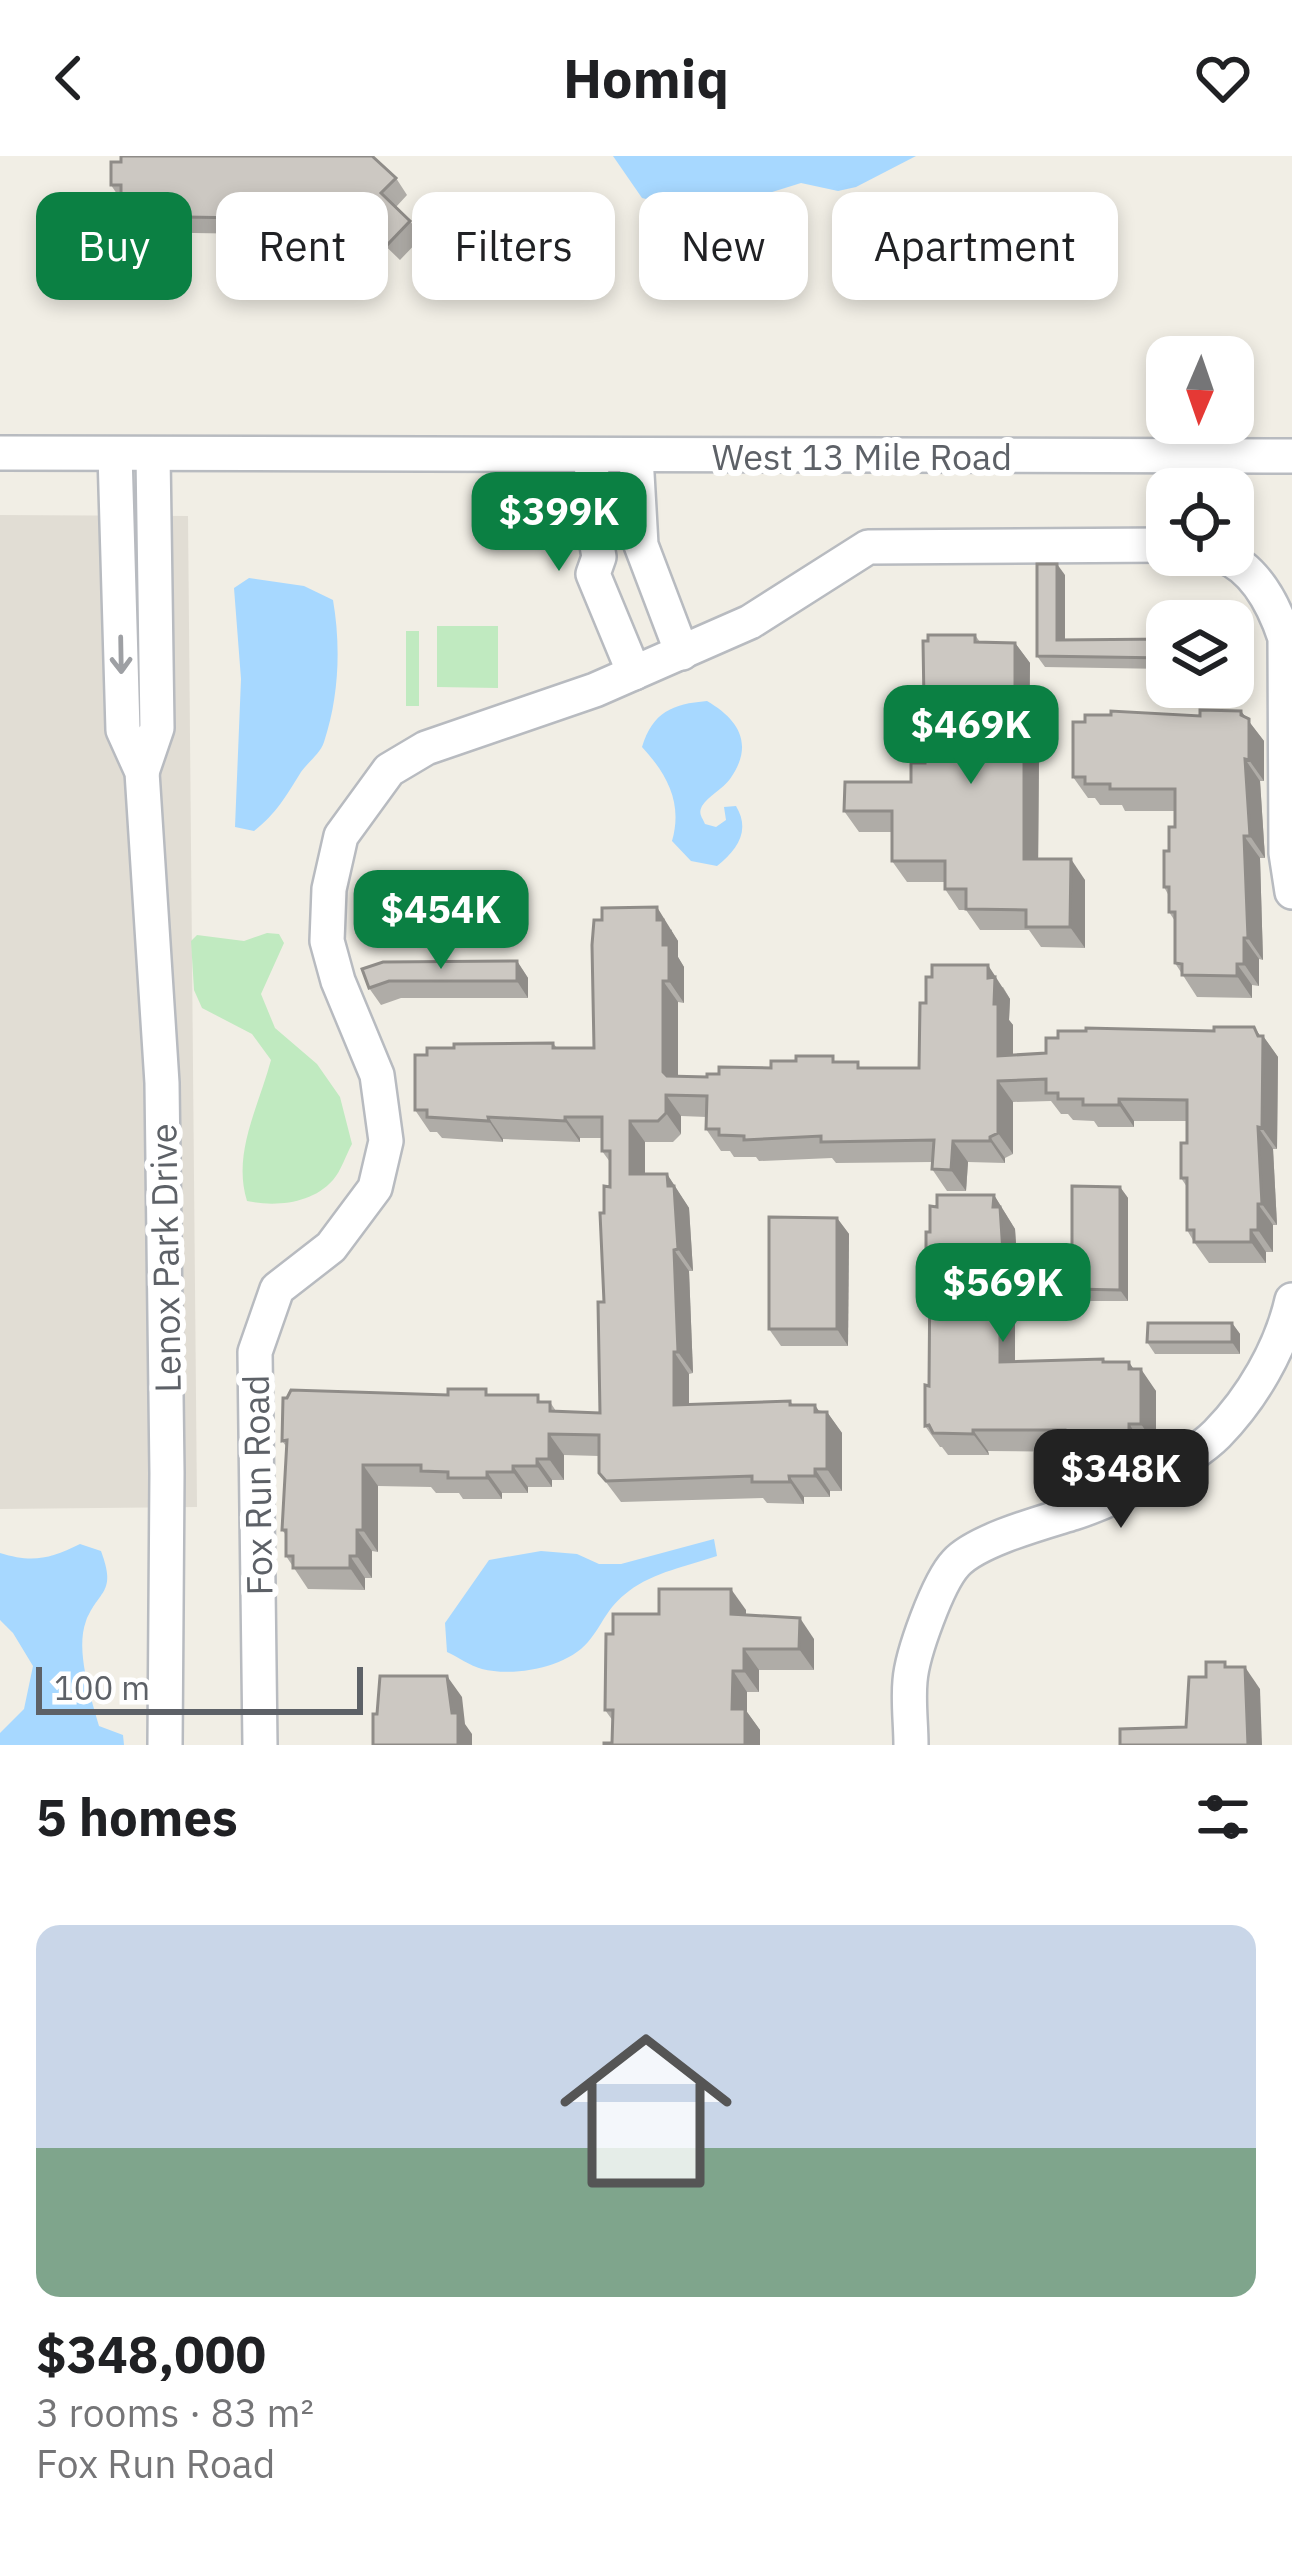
<!DOCTYPE html>
<html lang="en">
<head>
<meta charset="utf-8">
<style>
	:root { --surface:#fff; --page:#f2f2f2; --text:#202124; --muted:#757577; --accent:#0b8043 }
	body { margin:0; font-family:"IBM Plex Sans",sans-serif; background:var(--page); color:var(--text); height:100vh; display:flex; flex-direction:column; font-size:45px; white-space:nowrap }
	* { box-sizing:border-box; margin:0 }
	p { font-size:39px; color:var(--muted) }
	.icon { flex:none; width:66px; height:66px; fill:none; stroke:currentColor; stroke-width:2; stroke-linecap:round; stroke-linejoin:round }
	.map { position:relative; height:1589px; overflow:hidden }
	.side { display:flex; flex-direction:column; background:var(--surface); flex:1 }
	.side>* { flex:none }
	.top-card { position:absolute; left:36px; top:36px; width:1221px; height:108px; display:flex; gap:24px }
	.needle { width:78px; rotate:182deg }
	.controls { position:absolute; left:1146px; top:180px; display:grid; gap:24px }
	.controls a { display:grid; place-items:center; width:108px; height:108px; border-radius:24px; background:var(--surface); box-shadow:0 6px 18px #0003; font-size:60px }
	.scale { position:absolute; left:36px; bottom:30px; width:327px; box-sizing:border-box; padding-left:12px; border:6px solid #5d6167; border-top:0; font-size:33px; line-height:42px; white-space:nowrap; color:#5d6167; -webkit-text-stroke:9px #fff; paint-order:stroke }
	.price { position:absolute; translate:-50% -102px; padding:0 27px; border-radius:24px; background:var(--accent); color:#fff; font-size:39px; line-height:78px; filter:drop-shadow(0 3px 6px #0008) }
	.price::after { content:''; position:absolute; left:50%; top:72px; width:36px; height:27px; margin-left:-18px; background:inherit; clip-path:polygon(0 0,100% 0,50% 100%) }
	.price.current { background:#222; color:#fff }
	ul { padding:0; list-style:none }
	li { display:grid; align-content:center; gap:24px; height:636px; padding:0 36px }
	li span { display:grid; place-items:center; height:372px; border-radius:24px; color:#555 }
	li>.icon { margin-inline-start:auto }
	span .icon { width:216px; height:216px; fill:#fffc; stroke-width:1 }
	li b { font-size:51px }
	h2 { display:flex; justify-content:space-between; align-items:center; height:144px; padding:0 36px; font-size:51px }
	.tag { padding:0 42px; border-radius:24px; background:var(--surface); box-shadow:0 6px 18px #0003; font-size:42px; line-height:108px }
	.tag.current { background:var(--accent); color:#fff }
	header { display:flex; justify-content:space-between; align-items:center; height:156px; padding:0 36px; background:var(--surface); font-size:54px; font-weight:800 }
	.map>svg:first-child { display:block }
	.education { fill:#e1ddd4 }
	.green { fill:#c0eac0 }
	.water { fill:#a7d8ff }
	.lines { fill:none; stroke-linecap:round; stroke-linejoin:round }
	.minor-casing { stroke:#b8bbc0; stroke-width:38 }
	.minor { stroke:#fff; stroke-width:33 }
	.wall { fill:#afaca7 }
	.shaded-wall { fill:#8f8c88 }
	.building { fill:#ccc8c2; stroke:#8f8c88; stroke-width:3 }
	.oneway { stroke:#9ea0a4 }
	.labels { text-anchor:middle; dominant-baseline:central; stroke-width:12; stroke-linejoin:round; paint-order:stroke }
	.street-label { font-size:36px; fill:#5d6167; stroke:#fff }
</style>
</head>
<body>
<header><svg class="icon" aria-label="back" viewBox="0 0 24 24"><path d="M15 5l-7 7 7 7"/></svg>Homiq<svg class="icon" aria-label="heart" viewBox="0 0 24 24"><path d="M12 20l-8-8c-3-5 5-10 8-4 3-6 11-1 8 4z"/></svg></header>
<div class="map">
<svg width="1292" height="1589" viewBox="0 0 1292 1589">
	<rect width="100%" height="100%" fill="#f1eee5"/>
	<!-- education -->
	<path class="education" d="M0 359 188 360 197 1351 0 1353Z"/>
	<!-- green -->
	<g class="green">
		<path d="M437 470H498V532L437 531Z"/>
		<rect x="406" y="475" width="13" height="75"/>
		<path d="M267 777 279 778 284 787 261 838 275 872 317 908 340 941 352 988C346 999 341 1015 333 1024 312 1048 275 1051 247 1045 232 997 259 950 271 904L252 878 202 852 194 834 191 785 197 779 244 785Z"/>
	</g>
	<!-- water -->
	<g class="water">
		<path d="M613 0H916L856 31 838 35 801 27 769 37 679 51 642 42Z"/>
		<path d="M249 422 304 430 333 444C341 490 339 541 324 586 320 598 308 606 301 616 286 640 276 658 254 675L235 671 241 523 234 432Z"/>
		<path d="M707 545C738 563 755 588 730 623 723 633 708 640 702 650 698 658 702 661 705 668L716 671 726 664 724 651 736 650C751 675 737 694 717 710L691 705 672 685C683 647 667 618 642 591 653 556 672 548 707 545Z"/>
		<path d="M714 1383 717 1400C688 1410 654 1416 629 1435 606 1452 604 1467 588 1486 566 1512 513 1521 482 1513 470 1510 458 1501 447 1496L445 1467 489 1404 541 1395 577 1398 599 1408H621Z"/>
		<path d="M80 1388 101 1395C117 1438 99 1433 86 1465 75 1494 91 1541 99 1570L123 1579 124 1589H0V1577L24 1553 33 1510 13 1477 0 1464V1397C32 1407 50 1403 80 1388Z"/>
	</g>
	<g class="lines">
		<!-- minor casing -->
		<g class="minor-casing">
			<g id="minor">
				<path d="M0 297 1292 300"/>
				<path d="M115 298 123 574 142 616 162 927 167 1317 165 1589"/>
				<path d="M592 299 591 354 599 401 593 418 634 517"/>
				<path d="M636 300 641 389 682 497"/>
				<path d="M1221 399C1256 412 1274 449 1285 482L1286 697 1292 736"/>
				<path d="M142 616 157 572 153 299"/>
				<path d="M260 1589 255 1196 277 1133 331 1091 375 1032 386 985 377 919 338 825 327 785 329 733 341 680 389 614 426 592 595 534 750 466 868 391 1167 389"/>
				<path d="M911 1589C911 1568 908 1546 910 1525 912 1498 938 1426 956 1407 977 1384 1044 1366 1073 1357 1112 1345 1189 1306 1217 1278 1252 1242 1281 1193 1292 1144"/>
			</g>
		</g>
		<!-- minor -->
		<use href="#minor" class="minor"/>
	</g>
	<!-- wall -->
	<g class="wall">
		<path d="M121 6H379L396 22 407 39 396 51 410 65 422 81 400 104 371 76 359 89 334 64 277 63V82L257 81 255 78 133 76 121 60V44L111 29Z"/>
		<path d="M1065 419V484L1167 483V513L1045 511 1037 500Z"/>
		<path d="M975 479 980 486 1015 487 1030 507 1029 582 1039 596 1038 703 1085 724V792L1041 791 1029 774H980L966 754H959L945 733V726H907L892 705V676H859L844 655 911 626 925 607Z"/>
		<path d="M1246 562 1264 585V625H1260L1265 702H1260L1263 804 1259 803V830L1252 829V842L1197 841 1175 807V765L1169 756V740L1164 731 1175 671V655H1125L1122 649H1100L1095 642H1088L1073 621Z"/>
		<path d="M672 773V776L678 785V801L684 811V847L678 846V920L707 921 719 918 837 906 862 912H919L926 847 1003 831 1010 843 1009 864 1013 869V899L1046 897 1254 871 1260 880H1263L1278 901 1277 993H1273L1277 1069H1273V1096H1266V1107H1209L1194 1086 1187 1074V1031L1181 1022 1187 987V965H1134V971H1098L1094 965 1073 964 1068 958H1061L1051 945 1013 946V998L1005 1002V1007L968 1006 966 1035H947L932 1013V1006L836 1007 832 1002 759 1005 756 1001H734L730 995H721L706 973 707 961 681 960V978L673 986H645V1018H667L689 1052 693 1115H689L693 1217 689 1218V1248L790 1245 793 1249 827 1256 842 1277V1335H830V1341H804V1348L767 1347 763 1342 621 1346 599 1317V1300L564 1299V1324H552V1331H528V1337H502V1343H463L459 1337H436L431 1331 378 1330V1396L372 1395V1422H365V1434L308 1433 286 1400V1379L282 1374 286 1290 282 1285 490 1239 550 1246 556 1255 600 1257 604 1146V1057L610 1031V1006L602 995V982H580V986L503 983V986L442 982 437 976H430L415 954 427 899 454 892 553 887 557 892H594Z"/>
		<path d="M517 805 528 822V842H401L381 849 369 832 362 813Z"/>
		<path d="M1120 1031 1128 1042V1145H1080L1072 1133Z"/>
		<path d="M994 1039 1015 1073 1019 1134H1015V1205L1103 1203 1106 1206 1133 1213 1156 1235V1290H1144V1296H1117V1302L1080 1301 1077 1296 988 1295 989 1299H948L942 1291H940L925 1270 929 1230 930 1117 926 1111 930 1076 937 1051Z"/>
		<path d="M837 1062 849 1078 848 1190H781L769 1173Z"/>
		<path d="M1232 1167 1240 1178V1198H1155L1147 1186Z"/>
		<path d="M746 1454V1459L814 1483V1514H759V1536H747V1556L760 1574 612 1587 613 1565 605 1554 613 1478 659 1458Z"/>
	</g>
	<!-- shaded-wall -->
	<g class="shaded-wall">
		<path d="M266 47 277 63V82L265 65Z"/>
		<path d="M1057 408 1065 419V495L1057 484Z"/>
		<path d="M1015 487 1030 507 1029 582 1039 596 1038 724 1024 703 1015 576Z"/>
		<path d="M1241 555 1264 585V625L1249 604Z"/>
		<path d="M1245 603 1260 625 1265 702 1250 680Z"/>
		<path d="M1244 680 1260 702 1263 804 1248 782Z"/>
		<path d="M1071 703 1085 724V792L1070 771Z"/>
		<path d="M657 751 678 785V801L684 811V847L669 825 657 764Z"/>
		<path d="M1244 782 1259 803V830L1244 808Z"/>
		<path d="M517 805 528 822V842L517 825Z"/>
		<path d="M1237 808 1252 829V842L1237 820Z"/>
		<path d="M988 809 1010 843 1009 864 1013 869V921L998 900 994 848 988 822Z"/>
		<path d="M663 825 678 846V938L663 916Z"/>
		<path d="M1254 871 1263 884V880L1278 901 1277 993 1262 972Z"/>
		<path d="M998 925 1013 946V998L998 977Z"/>
		<path d="M666 939 681 960V978L666 957Z"/>
		<path d="M1119 943 1134 965V971L1119 949Z"/>
		<path d="M488 961 503 983V986L489 965Z"/>
		<path d="M565 961 580 982V986L565 965Z"/>
		<path d="M630 965 645 986V1040L630 1018Z"/>
		<path d="M1258 971 1273 993 1277 1069 1262 1048Z"/>
		<path d="M990 981 1005 1002V1007L990 985Z"/>
		<path d="M953 985 968 1006 966 1035 951 1014Z"/>
		<path d="M667 1018 689 1052 693 1115 678 1093 668 1030Z"/>
		<path d="M1120 1031 1128 1042V1145L1120 1134Z"/>
		<path d="M994 1039 1015 1073 1019 1134 1004 1112 993 1051Z"/>
		<path d="M1258 1048 1273 1069V1096L1258 1074Z"/>
		<path d="M837 1062 849 1078 848 1190 837 1173Z"/>
		<path d="M1251 1074 1266 1096V1107L1251 1086Z"/>
		<path d="M674 1094 689 1115 693 1217 678 1196Z"/>
		<path d="M1000 1113 1015 1134V1227L1000 1206Z"/>
		<path d="M1232 1167 1240 1178V1198L1232 1186Z"/>
		<path d="M674 1196 689 1218V1270L674 1249Z"/>
		<path d="M1129 1206 1141 1224V1213L1156 1235V1290L1141 1268Z"/>
		<path d="M815 1249 827 1267V1256L842 1277V1335L827 1313Z"/>
		<path d="M1129 1268 1144 1290V1296L1129 1275Z"/>
		<path d="M973 1274 988 1295 989 1299 973 1278Z"/>
		<path d="M1102 1275 1117 1296V1302L1102 1280Z"/>
		<path d="M549 1278 564 1299V1324L549 1303Z"/>
		<path d="M537 1303 552 1324V1331L537 1310Z"/>
		<path d="M363 1309 378 1330V1396L363 1374Z"/>
		<path d="M513 1310 528 1331V1337L513 1316Z"/>
		<path d="M815 1313 830 1335V1341L815 1320Z"/>
		<path d="M487 1316 502 1337V1343L487 1322Z"/>
		<path d="M789 1320 804 1341V1348L790 1326Z"/>
		<path d="M357 1374 372 1395V1422L357 1400Z"/>
		<path d="M350 1400 365 1422V1434L350 1412Z"/>
		<path d="M731 1433 746 1454V1479L731 1458Z"/>
		<path d="M800 1462 814 1483V1514L799 1493Z"/>
		<path d="M744 1493 759 1514V1536L744 1515Z"/>
		<path d="M1245 1511 1260 1533 1262 1589H1248Z"/>
		<path d="M733 1515 747 1536V1556L760 1574V1589H745L732 1553Z"/>
		<path d="M447 1520 462 1541 465 1568 472 1578V1589H458Z"/>
	</g>
	<!-- building -->
	<g class="building">
		<path d="M121 0H372L396 22 381 37 410 65 388 88 359 60 348 72 322 48 266 47 265 65H246V62L121 60V29H111V6H121Z"/>
		<path d="M1037 408H1057V484L1167 483V502L1037 500Z"/>
		<path d="M928 479H975V486L1015 487V576L1024 575V703H1071L1070 771H1026V754L966 753V733H945V705H892V655H844L845 626H911V607H925L923 485H928Z"/>
		<path d="M1200 554 1241 555V559L1249 563V604L1245 603 1250 680H1244L1248 782H1244V808H1237V820L1182 819V808L1175 807V756H1169V731H1164V695H1169V671H1175V633H1110V628H1085V621H1073V566H1085V559H1111V555L1200 560Z"/>
		<path d="M657 751V764H663V789H669V825H663V916L667 920 707 921V918H719V911L771 912V905H796V900H833V906H858V912H919L920 847H926V821H932V809H988V822L995 821 994 848H998V900L1046 897V882H1058V875H1086V872L1214 875V871H1254L1258 880H1263L1262 972 1258 971 1262 1048H1258V1074H1251V1086H1194V1074H1187V1022H1181V987H1187V944L1119 943V949H1083V943H1058V937H1046V923L998 925V977L990 981V985H953L951 1014 932 1013 934 984 821 986V980L744 984V980L719 979V973H706L707 940 666 939V957L658 965H630V1018H667L668 1030H674L678 1093 674 1094 678 1196H674V1249L790 1245V1249H815V1256H827V1313H815V1320H789L790 1326H752V1320L606 1325 599 1317V1279L549 1278V1303H537V1310H513V1316H487V1322H448V1316L421 1315V1309H363V1374H357V1400H350V1412H293V1400H286V1374H282L287 1284 282 1285 283 1242H287L291 1234 448 1239V1233H486V1239H538V1246H550V1255L600 1257 598 1146H604L600 1057H604V1030L610 1031V995H602V961H565V965L488 961 489 965 427 961V954H415V899H427V892H454V888L553 887V892H594L592 789 594 764H602V752Z"/>
		<path d="M517 805V825H389L369 832 362 813 383 806Z"/>
		<path d="M1072 1030 1120 1031V1134L1072 1133Z"/>
		<path d="M937 1039H994L993 1051H1000L1004 1112 1000 1113V1206L1103 1203V1206H1129V1213H1141V1268H1129V1275H1102V1280H1065V1274H973V1278L933 1277 929 1269 925 1270V1229L929 1230 930 1111H926V1076H930V1050L937 1051Z"/>
		<path d="M769 1061 837 1062V1173H769Z"/>
		<path d="M1148 1167H1232V1186H1147Z"/>
		<path d="M659 1433H731V1458L800 1462 799 1493H744V1515H733L732 1553H745V1589H604V1587H612L613 1554H605L606 1478H613V1458H659Z"/>
		<path d="M1206 1506H1225V1511H1245L1248 1589H1120V1573L1186 1571 1189 1521H1206Z"/>
		<path d="M380 1520H447L452 1557H458V1589H373V1558H377Z"/>
	</g>
	<!-- one-way arrows -->
	<defs><path id="oneway-shaft" d="M-6 0H5M1.5-3L5.5 0L1.5 3" fill="none" stroke-width="1.6" stroke-linecap="round" stroke-linejoin="round" transform="scale(3)"/></defs>
	<use class="oneway" href="#oneway-shaft" transform="translate(121 499) rotate(89)"/>
	<g class="labels">
		<!-- street labels -->
		<g class="street-label">
			<text x="862" y="300">West 13 Mile Road</text>
			<text transform="translate(165 1102) rotate(-91)">Lenox Park Drive</text>
			<text transform="translate(257 1329) rotate(-91)">Fox Run Road</text>
		</g>
	</g>
</svg>
<div class="controls">
<a><svg class="needle" viewBox="-14 -14 28 28"><path d="M0-13l5 13h-10z" fill="#e53935"/><path d="M0 13l5-13h-10z" fill="#757577"/></svg></a>
<a><svg class="icon" aria-label="locate" viewBox="0 0 24 24"><circle cx="12" cy="12" r="6"/><path d="M12 2v4M12 18v4M2 12h4M18 12h4"/></svg></a>
<a><svg class="icon" aria-label="layers" viewBox="0 0 24 24"><path d="M12 4l9 5-9 5-9-5zM3 14l9 5 9-5"/></svg></a>
</div>
<div class="scale">100 m</div>
<b class="price" style="left:559px;top:418px">$399K</b>
<b class="price" style="left:971px;top:631px">$469K</b>
<b class="price" style="left:441px;top:816px">$454K</b>
<b class="price" style="left:1003px;top:1189px">$569K</b>
<b class="price current" style="left:1121px;top:1375px">$348K</b>
<div class="top-card">
<a class="tag current">Buy</a>
<a class="tag">Rent</a>
<a class="tag">Filters</a>
<a class="tag">New</a>
<a class="tag">Apartment</a>
</div>
</div>
<section class="side">
<h2>5 homes<svg class="icon" aria-label="filters" viewBox="0 0 24 24"><path d="M4 7h16M4 17h16"/><circle cx="9" cy="7" r="2"/><circle cx="15" cy="17" r="2"/></svg></h2>
<ul>
<li><span style="background:linear-gradient(#c9d6e8 60%,#7fa58c 0)"><svg class="icon" aria-label="home" viewBox="0 0 24 24"><path d="M3 11l9-7 9 7M6 9v11h12V9"/></svg></span><div><b>$348,000</b><p>3 rooms · 83 m²</p><p>Fox Run Road</p></div></li>
</ul>
</section>
</body>
</html>
